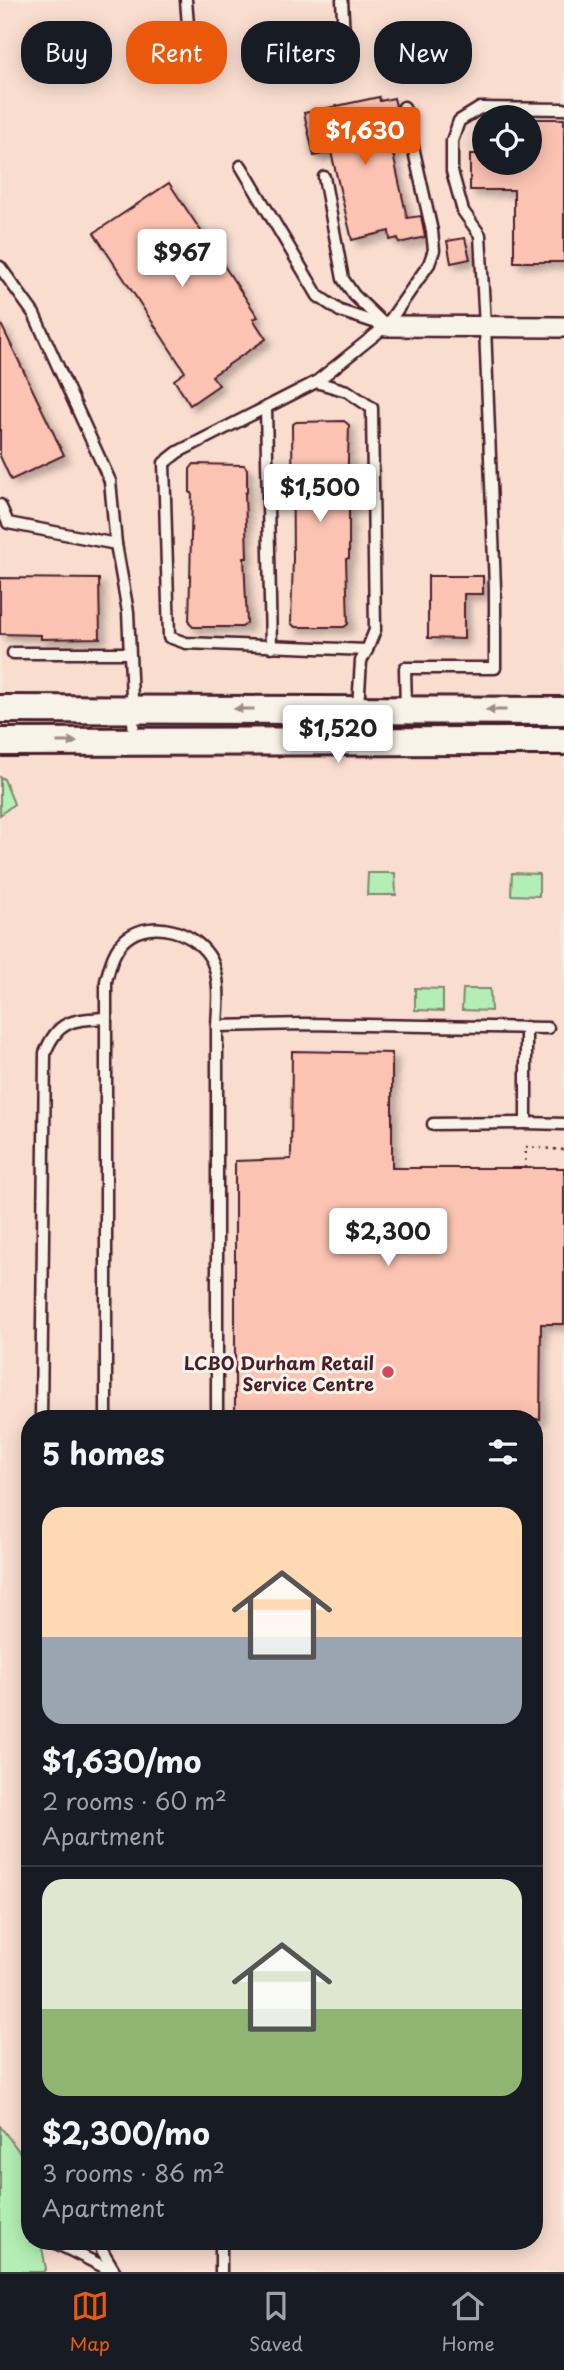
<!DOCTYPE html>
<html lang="en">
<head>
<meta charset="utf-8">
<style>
	:root { --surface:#171b24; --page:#242831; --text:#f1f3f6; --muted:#9ea1a6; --line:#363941; --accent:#ea580c }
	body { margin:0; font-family:"Playpen Sans",sans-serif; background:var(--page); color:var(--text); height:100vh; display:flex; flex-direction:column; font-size:26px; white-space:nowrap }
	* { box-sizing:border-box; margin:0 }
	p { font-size:23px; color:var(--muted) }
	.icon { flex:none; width:38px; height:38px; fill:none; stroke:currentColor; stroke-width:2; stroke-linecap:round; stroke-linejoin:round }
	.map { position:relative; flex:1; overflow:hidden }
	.side { position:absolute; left:21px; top:1410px; width:522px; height:840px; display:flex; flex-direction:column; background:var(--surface); border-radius:28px; box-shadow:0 4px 18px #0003 }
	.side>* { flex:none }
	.guide { position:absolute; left:21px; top:21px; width:523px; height:63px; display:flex; gap:14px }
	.controls { position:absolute; left:472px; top:105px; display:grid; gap:14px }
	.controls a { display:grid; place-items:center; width:70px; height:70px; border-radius:50%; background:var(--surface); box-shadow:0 4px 18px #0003; font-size:35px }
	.price { position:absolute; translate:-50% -60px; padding:0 16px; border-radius:7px; background:#fff; color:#222; font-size:23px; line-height:46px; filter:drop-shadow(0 2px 4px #0008) }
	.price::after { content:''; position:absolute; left:50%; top:42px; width:21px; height:16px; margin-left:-10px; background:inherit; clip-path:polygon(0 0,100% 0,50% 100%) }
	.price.on { background:var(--accent); color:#fff }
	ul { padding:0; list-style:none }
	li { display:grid; align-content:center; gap:14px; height:371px; padding:0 21px }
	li+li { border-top:2px solid var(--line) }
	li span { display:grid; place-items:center; height:217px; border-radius:21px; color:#555 }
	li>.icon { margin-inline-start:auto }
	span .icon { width:126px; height:126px; fill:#fffc; stroke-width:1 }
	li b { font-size:30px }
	h2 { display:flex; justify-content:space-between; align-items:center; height:84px; padding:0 21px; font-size:30px }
	.chip { padding:0 24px; border-radius:28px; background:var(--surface); box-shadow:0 4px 18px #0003; font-size:24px; line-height:63px }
	.chip.on { background:var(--accent); color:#fff }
	.tabs { display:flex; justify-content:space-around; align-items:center; height:98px; border-top:2px solid var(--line); background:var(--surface); font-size:19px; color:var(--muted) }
	.tabs a { display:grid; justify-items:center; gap:4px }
	.tabs .on { color:var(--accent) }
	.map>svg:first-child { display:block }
	.built { fill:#f9ded0; fill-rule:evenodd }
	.green { fill:#b3efb4; stroke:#7e8770; stroke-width:2 }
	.building { fill:#fcc3b2; stroke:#4a1f2b; stroke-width:2; filter:url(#shadow) }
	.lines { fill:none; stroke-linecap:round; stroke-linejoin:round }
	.service-casing { stroke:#4a1f2b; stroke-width:15 }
	.minor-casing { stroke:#4a1f2b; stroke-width:24 }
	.secondary-casing { stroke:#4a1f2b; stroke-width:32 }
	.path { stroke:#4a1f2b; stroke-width:2.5; stroke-dasharray:2 5; stroke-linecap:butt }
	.service { stroke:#f7f3e8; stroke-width:10 }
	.minor { stroke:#f7f3e8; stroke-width:19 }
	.secondary { stroke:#f7f3e8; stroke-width:26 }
	.oneway { fill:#a0898a }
	.poi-dot { fill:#d1495b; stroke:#f7f3e8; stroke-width:2.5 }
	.labels { text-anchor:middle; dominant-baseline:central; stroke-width:6; stroke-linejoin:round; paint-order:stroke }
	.poi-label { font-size:18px; font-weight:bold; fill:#4a1f2b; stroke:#f7f3e8; text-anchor:end }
</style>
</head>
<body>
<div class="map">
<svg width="564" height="2272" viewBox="0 0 564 2272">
	<defs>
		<filter id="shadow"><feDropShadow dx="5.5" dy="5.5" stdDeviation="3.5" flood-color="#0004"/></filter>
	</defs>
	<rect width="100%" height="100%" fill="#f8e9dd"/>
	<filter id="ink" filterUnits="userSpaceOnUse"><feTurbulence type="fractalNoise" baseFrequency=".0143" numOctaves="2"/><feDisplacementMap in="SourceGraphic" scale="14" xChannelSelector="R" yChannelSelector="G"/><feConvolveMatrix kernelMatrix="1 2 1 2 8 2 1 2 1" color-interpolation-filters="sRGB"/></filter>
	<g filter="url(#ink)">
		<!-- built -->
		<path class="built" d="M0 0H564V2272H6L0 2245ZM485 117H530V163H485ZM30 1419H534V2242H30Z"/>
		<!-- green -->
		<g class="green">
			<path d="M0 777 4 779 14 804 0 815Z"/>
			<path d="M368 873H395L396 895H367Z"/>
			<path d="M512 873 539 874V896L511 895Z"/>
			<path d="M415 988 443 989V1011L415 1010Z"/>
			<path d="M463 989H490L491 1011 462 1010Z"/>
			<path d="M0 2126 27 2162 30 2176V2242H41L46 2269 43 2272H0Z"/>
		</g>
		<!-- building -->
		<g class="building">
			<path d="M379 97 380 101 394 98 398 115 385 118 407 218 421 216 425 237 399 243 398 238 390 240 389 231 352 240 331 152 314 156 304 113Z"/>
			<path d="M530 119H564V262H514V190H470V154H485V163H530Z"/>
			<path d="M169 183 258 317 253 319 266 339 212 376 219 385 190 405 174 380 185 372 94 233Z"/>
			<path d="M465 238 470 259 451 263 447 241Z"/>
			<path d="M0 322 64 455 11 480 0 456Z"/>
			<path d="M344 421 349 425 347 493H349V558L346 559 348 624 344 627H295L291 623 293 559 292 425 296 422Z"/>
			<path d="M194 464 244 465 247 469V492L245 493 247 558H244L247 623 242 627H193L189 623 192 493H190V469Z"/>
			<path d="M428 576H483V594H464V639L428 638Z"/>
			<path d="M0 578 99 579 100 638 41 639V635L0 634Z"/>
			<path d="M292 1051 392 1053V1168H564V1324H541L540 1419H235V1161L291 1159Z"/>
		</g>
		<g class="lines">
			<!-- service casing -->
			<g class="service-casing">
				<g id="service">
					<path d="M186 0 188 25"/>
					<path d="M342 0 345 54"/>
					<path d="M241 166 318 296 340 311 386 326"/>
					<path d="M324 177 343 279 354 295 383 323"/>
					<path d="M0 267 34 314 110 481 116 544 128 612 134 741"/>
					<path d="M316 382 347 391 372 408 375 630 367 650 186 643 169 637 164 463 178 452 316 382 386 326 429 264 434 250 432 231 404 107"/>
					<path d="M266 408 271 647"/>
					<path d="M0 505 8 523 116 544"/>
					<path d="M13 653H129"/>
					<path d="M358 707 361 661 367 650"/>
					<path d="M406 709 405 668H495V588L485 326 480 235 463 211 452 171V141L459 121 480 108 564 109"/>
					<path d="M526 1027V1123L564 1124"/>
					<path d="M433 1124 526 1123"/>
					<path d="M41 1419 45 1053C58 1019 74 1020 106 1018"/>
					<path d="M106 1419V981C110 966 114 948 127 938 153 918 198 932 212 961 221 981 218 1005 217 1026"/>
					<path d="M217 1419V1026L305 1024 548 1028"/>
					<path d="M54 2242 114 2272"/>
					<path d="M102 2242V2250L115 2272"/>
					<path d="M221 2242V2272"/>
				</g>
			</g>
			<!-- minor casing -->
			<g class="minor-casing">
				<path id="minor" d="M386 326 564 327"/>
			</g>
			<!-- secondary casing -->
			<g class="secondary-casing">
				<g id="secondary">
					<path d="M0 709 564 711"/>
					<path d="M0 742 564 741"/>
				</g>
			</g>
			<!-- path -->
			<path class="path" d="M525 1168 526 1147 564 1150"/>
			<!-- service -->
			<use href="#service" class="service"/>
			<!-- minor -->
			<use href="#minor" class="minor"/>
			<!-- secondary -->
			<use href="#secondary" class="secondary"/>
		</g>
		<!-- one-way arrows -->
		<defs><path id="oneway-solid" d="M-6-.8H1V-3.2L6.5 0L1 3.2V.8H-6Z" transform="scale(1.75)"/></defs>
		<g class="oneway">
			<use href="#oneway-solid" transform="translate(244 709) rotate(-180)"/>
			<use href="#oneway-solid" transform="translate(496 710) rotate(-180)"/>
			<use href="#oneway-solid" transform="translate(67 742)"/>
		</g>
	</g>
	<!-- markers -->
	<circle class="poi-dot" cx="388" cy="1372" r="7"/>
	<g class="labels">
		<!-- poi labels -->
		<g class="poi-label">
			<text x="374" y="1362">LCBO Durham Retail<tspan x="374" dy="21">Service Centre</tspan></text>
		</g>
	</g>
</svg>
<div class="controls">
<a><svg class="icon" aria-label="locate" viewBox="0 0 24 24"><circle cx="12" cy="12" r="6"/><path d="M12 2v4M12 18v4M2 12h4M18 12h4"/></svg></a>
</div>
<b class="price on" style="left:365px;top:167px">$1,630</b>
<b class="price" style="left:182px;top:289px">$967</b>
<b class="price" style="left:320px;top:524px">$1,500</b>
<b class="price" style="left:338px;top:765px">$1,520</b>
<b class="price" style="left:388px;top:1268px">$2,300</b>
<div class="guide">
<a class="chip">Buy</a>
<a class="chip on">Rent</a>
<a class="chip">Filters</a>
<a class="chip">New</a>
</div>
<section class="side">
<h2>5 homes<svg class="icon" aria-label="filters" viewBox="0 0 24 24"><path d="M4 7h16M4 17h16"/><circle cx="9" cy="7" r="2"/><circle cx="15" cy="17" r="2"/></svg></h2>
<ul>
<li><span style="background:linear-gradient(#ffd9b3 60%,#9aa5b1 0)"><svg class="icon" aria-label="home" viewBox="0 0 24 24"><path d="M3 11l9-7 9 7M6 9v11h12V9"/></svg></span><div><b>$1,630/mo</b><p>2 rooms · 60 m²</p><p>Apartment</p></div></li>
<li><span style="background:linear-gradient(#dfe7d0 60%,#8fb573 0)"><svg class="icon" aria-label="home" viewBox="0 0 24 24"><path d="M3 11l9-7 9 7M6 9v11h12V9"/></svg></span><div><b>$2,300/mo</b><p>3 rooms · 86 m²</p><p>Apartment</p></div></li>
</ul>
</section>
</div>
<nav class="tabs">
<a class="on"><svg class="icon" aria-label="map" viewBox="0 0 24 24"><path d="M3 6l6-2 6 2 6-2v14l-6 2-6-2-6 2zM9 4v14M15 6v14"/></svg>Map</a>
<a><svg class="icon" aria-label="saved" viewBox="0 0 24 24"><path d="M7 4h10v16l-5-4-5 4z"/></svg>Saved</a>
<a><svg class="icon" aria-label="home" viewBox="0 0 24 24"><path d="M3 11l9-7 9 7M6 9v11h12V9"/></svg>Home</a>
</nav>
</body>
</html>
